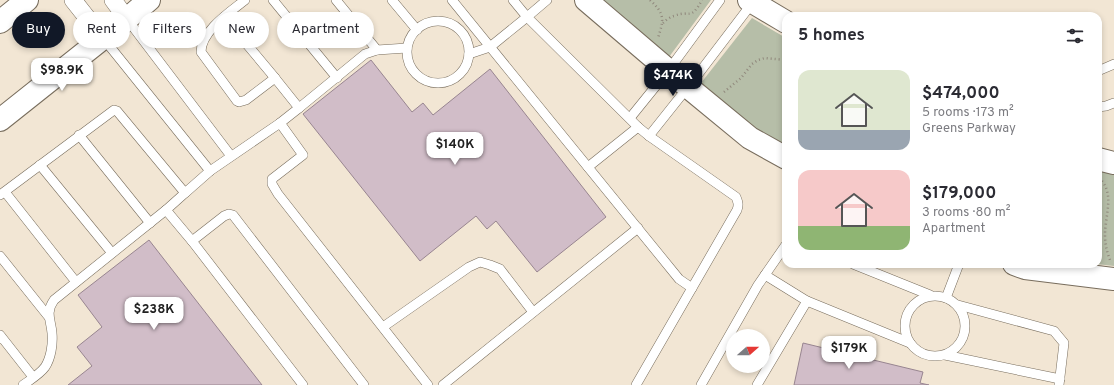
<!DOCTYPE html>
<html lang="en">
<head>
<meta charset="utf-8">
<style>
	:root { --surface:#fff; --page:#f2f2f3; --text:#2b2b33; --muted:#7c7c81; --accent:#111827 }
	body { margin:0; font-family:Overpass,sans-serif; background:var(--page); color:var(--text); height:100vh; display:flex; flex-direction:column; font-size:15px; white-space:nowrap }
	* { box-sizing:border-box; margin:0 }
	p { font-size:13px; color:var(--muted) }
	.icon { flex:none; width:22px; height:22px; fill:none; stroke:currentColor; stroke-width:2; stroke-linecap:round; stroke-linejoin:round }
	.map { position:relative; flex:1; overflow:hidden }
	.sheet { position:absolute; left:782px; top:12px; width:320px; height:256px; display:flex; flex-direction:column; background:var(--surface); border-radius:12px; box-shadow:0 2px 6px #0003 }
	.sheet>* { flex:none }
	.hud { position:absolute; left:12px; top:12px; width:380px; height:36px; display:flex; gap:8px }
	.needle { width:26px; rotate:69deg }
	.tools { position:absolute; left:726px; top:329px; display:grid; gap:8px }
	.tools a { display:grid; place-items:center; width:44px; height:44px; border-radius:50%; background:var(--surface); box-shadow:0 2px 6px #0003; font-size:20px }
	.price { position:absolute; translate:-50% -34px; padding:0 9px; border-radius:8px; background:#fff; color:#222; font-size:13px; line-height:26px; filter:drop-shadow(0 1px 2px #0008) }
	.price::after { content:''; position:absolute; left:50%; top:24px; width:12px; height:9px; margin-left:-6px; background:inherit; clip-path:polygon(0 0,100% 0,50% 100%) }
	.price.on { background:var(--accent); color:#fff }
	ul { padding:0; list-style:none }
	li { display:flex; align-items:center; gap:12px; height:100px; padding:0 16px }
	li span { display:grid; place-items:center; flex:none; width:112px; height:80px; border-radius:12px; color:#555 }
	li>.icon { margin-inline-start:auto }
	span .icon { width:48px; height:48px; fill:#fffc; stroke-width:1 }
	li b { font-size:17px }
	h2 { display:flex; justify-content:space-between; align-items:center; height:48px; padding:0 16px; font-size:17px }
	.tag { padding:0 14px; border-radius:18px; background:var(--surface); box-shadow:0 2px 6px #0003; font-size:14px; line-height:36px }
	.tag.on { background:var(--accent); color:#fff }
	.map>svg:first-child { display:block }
	.green { fill:#b6bea8 }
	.building { fill:#d1bdc8; stroke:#988590 }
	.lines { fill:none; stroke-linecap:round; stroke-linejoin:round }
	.service-casing { stroke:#786d5d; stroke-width:10 }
	.minor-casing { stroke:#786d5d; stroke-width:18 }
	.tertiary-casing { stroke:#786d5d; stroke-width:24 }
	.path { stroke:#90887c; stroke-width:2.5; stroke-dasharray:1 3; stroke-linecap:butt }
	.service { stroke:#fff; stroke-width:9 }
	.minor { stroke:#fff; stroke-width:17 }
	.tertiary { stroke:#fff; stroke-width:22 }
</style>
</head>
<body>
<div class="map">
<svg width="1114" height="385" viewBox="0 0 1114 385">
	<rect width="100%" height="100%" fill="#f2e6d4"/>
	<!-- green -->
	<g class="green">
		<path d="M604 0H711L669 57Z"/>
		<path d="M752 18 786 38V145L758 130 701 83Z"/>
		<path d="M1098 170 1114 175V266L1096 264H1098Z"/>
	</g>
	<!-- building -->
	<g class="building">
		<path d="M371 60 412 112 423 103 433 115 490 69 606 217 537 272 496 221 487 229 476 216 420 261 303 114Z"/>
		<path d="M149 240 262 385H68L92 366 77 347 102 327 78 295Z"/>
		<path d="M803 343 923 372 920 383 929 385H794Z"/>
	</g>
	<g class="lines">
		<!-- service casing -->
		<g class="service-casing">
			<g id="service">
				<path d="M245 0C230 12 201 31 201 52L237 101 239 102 246 100 275 78 299 108 280 123"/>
				<path d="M273 0 337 78"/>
				<path d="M336 0 377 50"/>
				<path d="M392 0 417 30"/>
				<path d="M452 0 679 279 692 288"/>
				<path d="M547 0 527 17 638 127 649 136 736 197C738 202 739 205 737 210L636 385"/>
				<path d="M224 17 275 78"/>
				<path d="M127 19 231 156"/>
				<circle cx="438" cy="52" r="31"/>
				<path d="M103 38 210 171"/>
				<path d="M469 54 490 47 527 17 513 0"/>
				<path d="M1098 71 1114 64"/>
				<path d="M1098 107 1106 106 1114 103"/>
				<path d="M299 108 365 54 377 50 407 48"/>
				<path d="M630 118 668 71 720 0"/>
				<path d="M79 135 150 223"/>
				<path d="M649 136 696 77 753 2"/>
				<path d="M40 165 112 253"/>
				<path d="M588 167 638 127"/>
				<path d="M5 192 76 282"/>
				<path d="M185 193 166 210 192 241 224 216 229 214 233 215 364 385"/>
				<path d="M0 195 114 110 117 111 185 193 210 171 280 123 303 155 272 179V184L278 194 428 385"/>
				<path d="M192 241 303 385"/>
				<path d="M0 256 48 316"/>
				<path d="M853 264 930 295"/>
				<path d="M765 275 807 301 910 343"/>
				<circle cx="935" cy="326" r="30"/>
				<path d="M946 298 959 264"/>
				<path d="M958 305 1054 331 1064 343 1059 385"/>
				<path d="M383 327 469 267 480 262 490 265 500 269 533 312"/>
				<path d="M0 335 33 377"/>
				<path d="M945 355 1060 379"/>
				<path d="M23 385C30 380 40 374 45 367 51 358 53 344 52 333 51 320 45 313 54 300L166 210"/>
				<path d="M443 385 638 228"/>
				<path d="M701 385 758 285 785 246 786 245"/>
				<path d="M757 385 807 301"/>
			</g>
		</g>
		<!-- minor casing -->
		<g class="minor-casing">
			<g id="minor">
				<path d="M73 0 103 38"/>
				<path d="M113 0 127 19"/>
			</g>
		</g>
		<!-- tertiary casing -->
		<g class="tertiary-casing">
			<g id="tertiary">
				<path d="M586 0 688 87 750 138 786 158"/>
				<path d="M749 0 786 22"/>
				<path d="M0 22 27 0"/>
				<path d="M0 120 127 19 149 0"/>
				<path d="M1098 159 1114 163"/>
				<path d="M1014 264 1025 268 1114 279"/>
			</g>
		</g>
		<!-- path -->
		<g class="path">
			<path d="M650 0C665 14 664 19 658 38"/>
			<path d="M663 23C666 20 670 17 674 16 690 9 690 22 702 0"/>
			<path d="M724 92 741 78 752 64 758 60 765 58 786 60"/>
			<path d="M1102 181C1114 195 1105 217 1105 235 1105 244 1107 252 1110 260"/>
		</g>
		<!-- service -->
		<use href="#service" class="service"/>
		<!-- minor -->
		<use href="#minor" class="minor"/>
		<!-- tertiary -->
		<use href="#tertiary" class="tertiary"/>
	</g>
</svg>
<div class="tools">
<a><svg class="needle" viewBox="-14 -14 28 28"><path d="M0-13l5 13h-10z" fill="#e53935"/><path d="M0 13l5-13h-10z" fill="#7c7c81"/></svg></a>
</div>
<b class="price" style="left:62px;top:92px">$98.9K</b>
<b class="price on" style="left:673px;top:97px">$474K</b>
<b class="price" style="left:455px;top:166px">$140K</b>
<b class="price" style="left:154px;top:331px">$238K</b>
<b class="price" style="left:849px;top:370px">$179K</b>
<div class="hud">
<a class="tag on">Buy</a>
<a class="tag">Rent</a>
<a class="tag">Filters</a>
<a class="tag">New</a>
<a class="tag">Apartment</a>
</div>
<section class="sheet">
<h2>5 homes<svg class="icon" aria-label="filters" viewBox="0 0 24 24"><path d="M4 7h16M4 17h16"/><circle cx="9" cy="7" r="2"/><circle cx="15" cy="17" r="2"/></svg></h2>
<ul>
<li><span style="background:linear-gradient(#dfe7d0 75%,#9aa5b1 0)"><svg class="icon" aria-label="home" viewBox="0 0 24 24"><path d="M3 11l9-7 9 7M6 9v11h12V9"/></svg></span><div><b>$474,000</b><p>5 rooms · 173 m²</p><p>Greens Parkway</p></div></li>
<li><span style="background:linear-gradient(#f6c9c9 70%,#8fb573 0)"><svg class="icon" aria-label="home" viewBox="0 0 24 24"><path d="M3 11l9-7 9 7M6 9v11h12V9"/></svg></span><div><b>$179,000</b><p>3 rooms · 80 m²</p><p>Apartment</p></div></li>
</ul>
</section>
</div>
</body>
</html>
